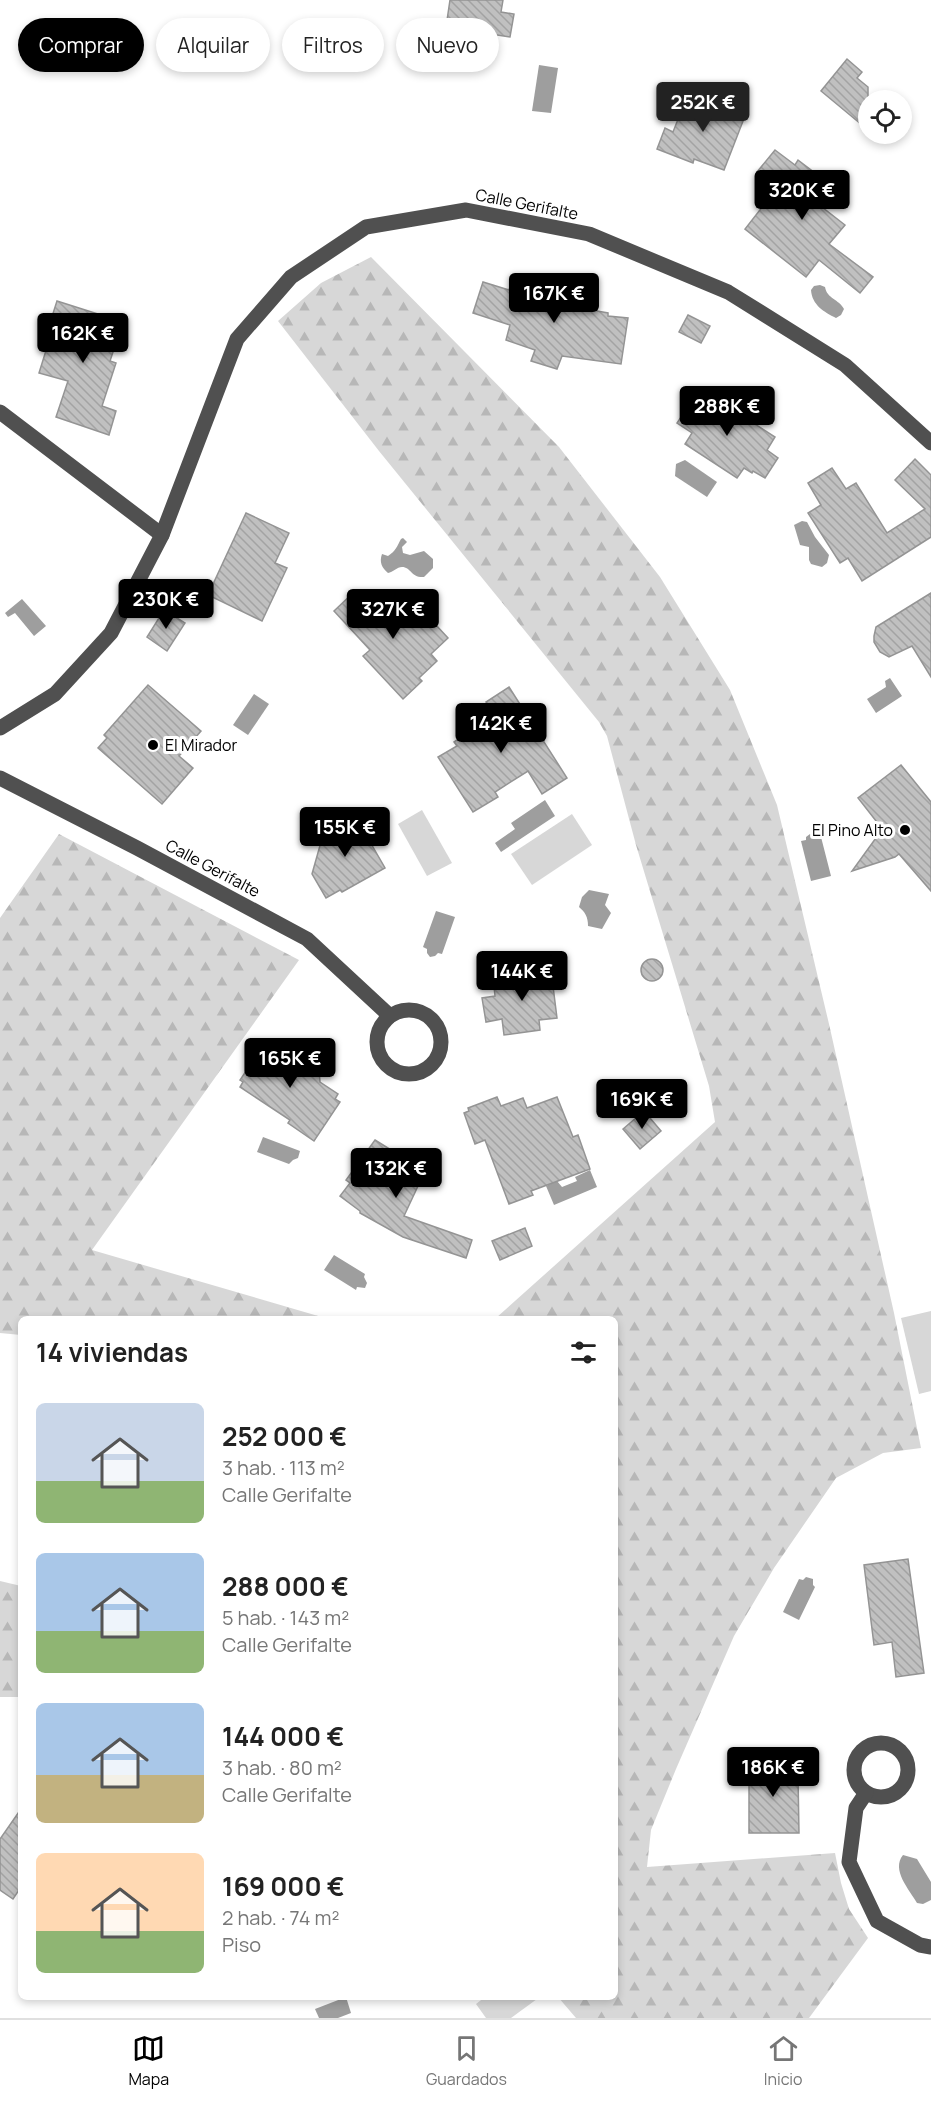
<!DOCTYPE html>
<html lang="es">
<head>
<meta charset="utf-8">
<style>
	:root { --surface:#fff; --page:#f2f2f2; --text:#222; --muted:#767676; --line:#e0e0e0; --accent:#000 }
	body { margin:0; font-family:Manrope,sans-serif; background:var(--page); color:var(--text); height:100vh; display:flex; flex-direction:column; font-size:22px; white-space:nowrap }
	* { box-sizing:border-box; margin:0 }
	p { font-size:20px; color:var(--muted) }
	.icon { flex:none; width:33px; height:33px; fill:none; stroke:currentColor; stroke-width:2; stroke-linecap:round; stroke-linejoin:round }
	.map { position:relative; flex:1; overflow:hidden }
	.drawer { position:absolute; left:18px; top:1316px; width:600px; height:684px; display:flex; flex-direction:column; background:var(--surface); border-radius:9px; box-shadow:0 3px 9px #0003 }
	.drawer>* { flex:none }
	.banner { position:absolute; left:18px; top:18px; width:600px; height:54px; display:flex; gap:12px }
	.fabs { position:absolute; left:858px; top:90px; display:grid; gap:12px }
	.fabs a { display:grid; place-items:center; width:54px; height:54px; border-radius:50%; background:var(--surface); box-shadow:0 3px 9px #0003; font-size:30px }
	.price { position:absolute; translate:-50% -51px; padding:0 14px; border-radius:6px; background:var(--accent); color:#fff; font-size:20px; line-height:39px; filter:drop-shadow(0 2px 3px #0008) }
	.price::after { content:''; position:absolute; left:50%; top:36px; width:18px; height:14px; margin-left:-9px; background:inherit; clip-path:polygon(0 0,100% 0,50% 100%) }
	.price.on { background:#222; color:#fff }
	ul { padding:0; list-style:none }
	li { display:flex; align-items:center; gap:18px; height:150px; padding:0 18px }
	li span { display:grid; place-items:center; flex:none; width:168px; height:120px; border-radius:9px; color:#555 }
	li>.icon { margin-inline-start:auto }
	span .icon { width:72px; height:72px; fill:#fffc; stroke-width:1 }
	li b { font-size:26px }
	h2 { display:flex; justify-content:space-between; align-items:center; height:72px; padding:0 18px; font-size:26px }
	.tag { padding:0 21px; border-radius:27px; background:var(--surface); box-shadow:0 3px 9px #0003; font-size:21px; line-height:54px }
	.tag.on { background:var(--accent); color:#fff }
	.menu { display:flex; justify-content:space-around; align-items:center; height:84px; border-top:2px solid var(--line); background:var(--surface); font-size:16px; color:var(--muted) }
	.menu a { display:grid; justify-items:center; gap:3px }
	.menu .on { color:var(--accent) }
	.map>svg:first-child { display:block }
	.forest { fill:url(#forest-firs) }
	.park { fill:#d7d7d7 }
	.water { fill:#9e9e9e }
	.building { fill:url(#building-back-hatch); stroke:#949494; stroke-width:1.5 }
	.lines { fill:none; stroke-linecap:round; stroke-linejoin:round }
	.minor { stroke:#505050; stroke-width:15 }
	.poi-dot { fill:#000; stroke:#fff; stroke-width:2 }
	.labels { text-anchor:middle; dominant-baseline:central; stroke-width:6; stroke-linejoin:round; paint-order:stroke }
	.street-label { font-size:16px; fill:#000; stroke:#fff }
	.poi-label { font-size:16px; fill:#000; stroke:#fff; text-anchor:start }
</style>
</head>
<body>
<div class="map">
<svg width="931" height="2018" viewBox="0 0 931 2018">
	<defs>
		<pattern id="forest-firs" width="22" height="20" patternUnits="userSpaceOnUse" patternTransform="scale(1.5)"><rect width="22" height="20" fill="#d7d7d7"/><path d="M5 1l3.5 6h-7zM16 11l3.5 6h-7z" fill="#b7b7b7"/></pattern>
		<pattern id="building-back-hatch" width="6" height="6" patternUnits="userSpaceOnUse" patternTransform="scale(1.5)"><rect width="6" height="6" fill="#c0c0c0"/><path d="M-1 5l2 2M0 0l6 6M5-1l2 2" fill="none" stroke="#a3a3a3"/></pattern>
	</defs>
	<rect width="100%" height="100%" fill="#fff"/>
	<!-- forest -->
	<g class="forest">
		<path d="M371 257 559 447 660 577 730 690 777 805 829 1024 894 1313 921 1448 883 1453 836 1478 774 1568 734 1636 676 1769 651 1830 647 1867 835 1853 841 1883 849 1909 868 1938 809 2018H576L558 1997 615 1996V1318H496L715 1122 709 1086 636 845 607 736 599 722 379 451 278 321 321 283Z"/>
		<path d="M59 834 299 960 92 1250 325 1318H21V1335L0 1333V918Z"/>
		<path d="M0 1581 21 1586V1697H0Z"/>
	</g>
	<!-- park -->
	<g class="park">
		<path d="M422 810 452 863 427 876 398 824Z"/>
		<path d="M572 814 592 845 532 885 511 854Z"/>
		<path d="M931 1311V1391L919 1394 901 1318Z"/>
		<path d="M485 1997H535L537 1999 511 2018H486L476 2004Z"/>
	</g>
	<!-- water -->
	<g class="water">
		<path d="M539 65 558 68 551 113 532 111Z"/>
		<path d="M820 285 825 287C827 299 839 299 844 309L841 315 836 318C824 312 812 305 811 290L814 286Z"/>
		<path d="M685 460 717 482 707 497 675 476 676 464Z"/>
		<path d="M802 521 807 522 815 537 829 555 827 563 822 567 811 564 809 560V547L800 545 794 525Z"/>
		<path d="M403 538 407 542 402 547 403 553 410 555 424 551 433 559V568L424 577C411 578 411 567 402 567 397 567 393 572 388 573 382 568 379 562 382 554L388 556C396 551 397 546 401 539Z"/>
		<path d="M22 599 46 626 34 636 15 613 8 617 5 613Z"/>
		<path d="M890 678 902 696 876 713 867 699 886 687 885 681Z"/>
		<path d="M254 694 269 704 248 735 233 725Z"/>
		<path d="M545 800 555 816 501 852 495 843 515 829 511 823Z"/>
		<path d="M810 834H815L817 837H821L831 876 811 881 801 841 806 840V837Z"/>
		<path d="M589 890 609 894 605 905 611 913 602 929 588 926C588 917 585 912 579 907L582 897Z"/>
		<path d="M436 911 455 917 442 954 438 953 435 956 430 957 427 953V949L423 947Z"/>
		<path d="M263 1137 300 1151 298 1158 293 1160 289 1164 257 1152Z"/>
		<path d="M590 1170 597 1187 554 1205 546 1186 557 1181 562 1187 577 1181 575 1177Z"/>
		<path d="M334 1255 365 1274 364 1277 367 1283 365 1288 357 1287 356 1290 324 1270Z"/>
		<path d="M806 1577 813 1579V1585L815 1587 799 1620 783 1612 799 1579 803 1580Z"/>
		<path d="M903 1855 917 1859 931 1882V1900L923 1904 917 1903C909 1889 891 1870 903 1855Z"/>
		<path d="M346 1997 351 2013 338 2018H319L315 2009Z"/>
	</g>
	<!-- building -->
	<g class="building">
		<path d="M450 0H503L501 12 514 14 510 37 446 27Z"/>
		<path d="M847 59 862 72 857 78 868 87V130L821 91Z"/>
		<path d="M688 94 745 116 724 170 694 159 693 163 657 149 665 128 673 132Z"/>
		<path d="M775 150 795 165 798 160 836 189 822 207 845 225 829 244 873 277 860 293 819 260 806 277 745 229 777 188 757 172Z"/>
		<path d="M512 281 523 285 524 282 557 292 554 300 598 303 597 311 608 313V316L628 318 621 364 562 356 557 369 531 361 535 350 506 340 510 325 473 313 483 282 509 290Z"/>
		<path d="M57 301 123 322 110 361 116 363 102 406 116 411 109 435 56 417 68 381 39 373 53 328 49 326Z"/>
		<path d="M688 315 710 326 701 343 679 332Z"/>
		<path d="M700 389 775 437 767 450 778 458 765 478 753 471 752 473 744 468 737 478 685 444 692 433 677 423Z"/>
		<path d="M915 459 931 475V537L862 581 848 558 840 563 808 513 821 505 808 483 832 468 846 489 856 483 887 533 925 509 895 480Z"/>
		<path d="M246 513 289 533 275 563 287 568 262 621 208 595Z"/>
		<path d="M354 592 369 607 385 593 413 623 424 612 448 638 431 654 437 661 419 678 422 681 403 699 363 656 370 650 334 611Z"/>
		<path d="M931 593V677L912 646 889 657 880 652 874 642V636L876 627Z"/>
		<path d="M164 610 185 623 167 651 147 637Z"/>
		<path d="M148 685 201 731 179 756 193 768 162 804 98 748 107 738 104 735Z"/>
		<path d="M509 687 567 778 542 794 528 771 495 792 498 797 473 812 438 757 457 746 454 742 494 715 486 702Z"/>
		<path d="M901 765 931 802V891L899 854 895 857 852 871 881 831 878 828 880 826 858 798Z"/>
		<path d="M354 814 385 868 342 892 340 890 326 898 312 874 321 842 317 836Z"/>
		<circle cx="652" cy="970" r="11"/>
		<path d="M551 970 557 1018 539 1020 540 1030 504 1035 502 1019 486 1022 482 998 495 996 493 978Z"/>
		<path d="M276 1041 288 1048V1054L302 1065 309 1064 319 1070 320 1082 338 1094 335 1099 340 1102 314 1141 288 1123 290 1120 240 1087 243 1082 240 1080 265 1043Z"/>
		<path d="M497 1097 501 1106 523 1098 527 1108 557 1097 573 1137 578 1135 590 1169 531 1191 533 1195 509 1204 485 1140 475 1144 464 1113 469 1111 468 1108Z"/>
		<path d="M644 1111 661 1131 640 1149 623 1129Z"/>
		<path d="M375 1140 425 1171 404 1216 472 1240 466 1258 403 1237 360 1213V1211L340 1196 350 1183 346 1180Z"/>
		<path d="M525 1228 532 1246 500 1260 492 1241Z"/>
		<path d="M908 1559 924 1673 896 1677 892 1642 874 1645 864 1565Z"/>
		<path d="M764 1756H788V1776H798L799 1833H749V1766H764Z"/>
		<path d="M21 1809V1887L13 1899 0 1890V1839Z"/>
	</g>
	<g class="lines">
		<!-- minor -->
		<g class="minor">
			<path d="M0 412 162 535"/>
			<path d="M0 728 55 694 111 633 162 535 237 339 291 277 366 227 466 210 589 234 728 292 845 365 931 443"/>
			<path d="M0 778 137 848 307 939 390 1016"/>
			<circle cx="409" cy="1042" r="32"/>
			<circle cx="881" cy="1770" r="27"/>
			<path d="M866 1793 856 1808 849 1862 877 1921 920 1945 931 1947"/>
		</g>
	</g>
	<!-- markers -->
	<g class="poi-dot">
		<circle cx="153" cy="745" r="6"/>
		<circle cx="905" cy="830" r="6"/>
	</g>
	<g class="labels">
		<!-- street labels -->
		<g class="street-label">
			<text transform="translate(527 204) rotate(11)">Calle Gerifalte</text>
			<text transform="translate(213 868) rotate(28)">Calle Gerifalte</text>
		</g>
		<!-- poi labels -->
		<g class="poi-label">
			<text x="165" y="745">El Mirador</text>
			<text x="893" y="830" text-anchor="end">El Pino Alto</text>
		</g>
	</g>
</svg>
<div class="fabs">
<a><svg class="icon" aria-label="locate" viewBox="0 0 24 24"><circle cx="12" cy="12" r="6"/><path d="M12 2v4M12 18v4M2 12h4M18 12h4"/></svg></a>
</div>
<b class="price on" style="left:703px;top:133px">252K €</b>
<b class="price" style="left:802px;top:221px">320K €</b>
<b class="price" style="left:554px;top:324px">167K €</b>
<b class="price" style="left:83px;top:364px">162K €</b>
<b class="price" style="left:727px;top:437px">288K €</b>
<b class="price" style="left:166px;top:630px">230K €</b>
<b class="price" style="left:393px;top:640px">327K €</b>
<b class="price" style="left:501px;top:754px">142K €</b>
<b class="price" style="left:345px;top:858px">155K €</b>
<b class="price" style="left:522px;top:1002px">144K €</b>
<b class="price" style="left:290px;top:1089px">165K €</b>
<b class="price" style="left:642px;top:1130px">169K €</b>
<b class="price" style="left:396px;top:1199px">132K €</b>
<b class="price" style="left:773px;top:1798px">186K €</b>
<div class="banner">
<a class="tag on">Comprar</a>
<a class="tag">Alquilar</a>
<a class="tag">Filtros</a>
<a class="tag">Nuevo</a>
</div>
<section class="drawer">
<h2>14 viviendas<svg class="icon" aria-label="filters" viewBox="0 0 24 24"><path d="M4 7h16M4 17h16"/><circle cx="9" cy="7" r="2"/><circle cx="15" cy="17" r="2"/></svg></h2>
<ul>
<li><span style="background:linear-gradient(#c9d6e8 65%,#8fb573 0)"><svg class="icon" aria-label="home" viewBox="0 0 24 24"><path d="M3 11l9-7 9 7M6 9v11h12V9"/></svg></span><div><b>252 000 €</b><p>3 hab. · 113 m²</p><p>Calle Gerifalte</p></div></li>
<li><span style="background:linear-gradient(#a9c7e8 65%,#8fb573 0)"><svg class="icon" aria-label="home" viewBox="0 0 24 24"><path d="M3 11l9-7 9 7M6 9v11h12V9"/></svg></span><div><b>288 000 €</b><p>5 hab. · 143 m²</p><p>Calle Gerifalte</p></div></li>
<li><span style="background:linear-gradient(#a9c7e8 60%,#c2b280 0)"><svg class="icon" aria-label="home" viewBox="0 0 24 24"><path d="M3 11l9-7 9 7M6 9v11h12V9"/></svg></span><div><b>144 000 €</b><p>3 hab. · 80 m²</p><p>Calle Gerifalte</p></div></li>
<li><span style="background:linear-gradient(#ffd9b3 65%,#8fb573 0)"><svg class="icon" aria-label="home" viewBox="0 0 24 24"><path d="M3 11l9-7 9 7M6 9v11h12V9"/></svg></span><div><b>169 000 €</b><p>2 hab. · 74 m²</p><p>Piso</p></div></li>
</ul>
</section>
</div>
<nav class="menu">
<a class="on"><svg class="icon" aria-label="map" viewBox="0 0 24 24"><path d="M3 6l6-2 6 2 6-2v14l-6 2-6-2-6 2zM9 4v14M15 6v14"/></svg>Mapa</a>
<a><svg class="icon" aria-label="saved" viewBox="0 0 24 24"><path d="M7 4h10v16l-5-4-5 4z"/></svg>Guardados</a>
<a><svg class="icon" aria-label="home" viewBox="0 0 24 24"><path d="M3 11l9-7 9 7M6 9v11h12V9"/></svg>Inicio</a>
</nav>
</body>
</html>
